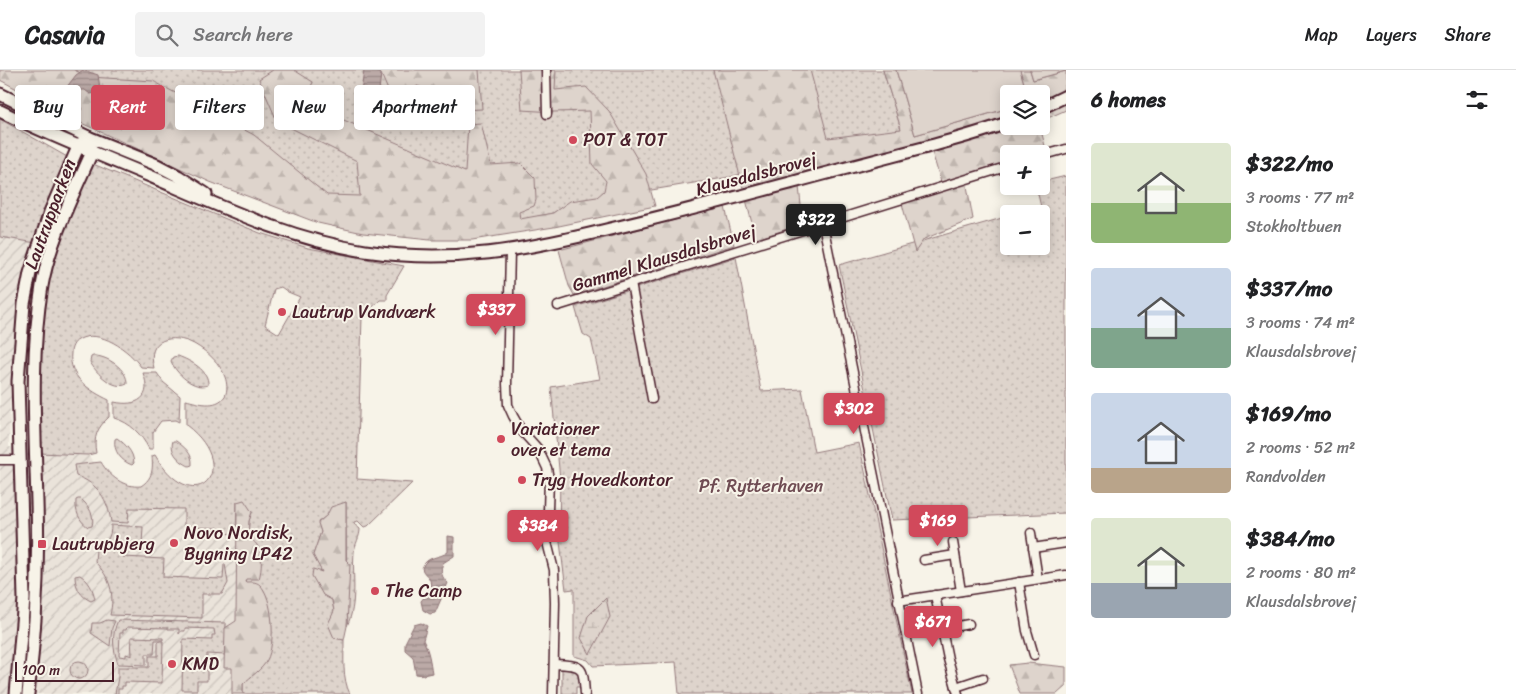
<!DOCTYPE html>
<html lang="en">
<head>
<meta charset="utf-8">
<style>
	:root { --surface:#fff; --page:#f2f2f2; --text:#202124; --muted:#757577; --line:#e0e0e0; --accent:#d1495b }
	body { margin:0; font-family:Sriracha,sans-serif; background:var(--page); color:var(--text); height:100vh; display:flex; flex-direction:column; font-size:19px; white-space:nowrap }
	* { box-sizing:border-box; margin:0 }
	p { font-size:16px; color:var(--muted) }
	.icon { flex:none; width:28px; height:28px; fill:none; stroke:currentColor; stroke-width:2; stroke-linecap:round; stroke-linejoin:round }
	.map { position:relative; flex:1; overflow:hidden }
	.panel { display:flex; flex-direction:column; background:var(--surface); width:450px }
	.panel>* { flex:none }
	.hud { position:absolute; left:15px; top:15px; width:475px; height:45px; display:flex; gap:10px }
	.fabs { position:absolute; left:1000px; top:15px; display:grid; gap:10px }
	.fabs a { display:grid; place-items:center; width:50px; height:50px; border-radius:5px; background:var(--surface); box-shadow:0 2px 12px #0003; font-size:25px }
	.scale { position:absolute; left:15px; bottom:12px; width:99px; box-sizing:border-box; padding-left:5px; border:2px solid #4a1f2b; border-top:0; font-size:14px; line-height:18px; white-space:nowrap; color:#4a1f2b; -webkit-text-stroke:4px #f7f3e8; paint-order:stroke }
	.price { position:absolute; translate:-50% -42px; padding:0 11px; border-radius:5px; background:var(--accent); color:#fff; font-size:16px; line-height:32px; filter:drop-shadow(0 1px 2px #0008) }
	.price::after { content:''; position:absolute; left:50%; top:30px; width:15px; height:11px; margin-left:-8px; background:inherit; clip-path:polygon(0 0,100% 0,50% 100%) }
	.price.current { background:#222; color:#fff }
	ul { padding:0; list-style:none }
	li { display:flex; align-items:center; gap:15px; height:125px; padding:0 25px }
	li span { display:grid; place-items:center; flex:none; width:140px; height:100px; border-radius:5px; color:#555 }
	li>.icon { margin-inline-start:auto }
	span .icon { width:60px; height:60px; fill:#fffc; stroke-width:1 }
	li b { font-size:21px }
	h2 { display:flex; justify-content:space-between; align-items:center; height:60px; padding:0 25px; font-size:21px }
	.pill { padding:0 18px; border-radius:5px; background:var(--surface); box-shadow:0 2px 12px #0003; font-size:18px; line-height:45px }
	.pill.current { background:var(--accent); color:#fff }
	header { display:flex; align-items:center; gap:30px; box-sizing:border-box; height:70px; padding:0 25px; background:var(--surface); border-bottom:1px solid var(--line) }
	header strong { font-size:24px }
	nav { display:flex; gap:28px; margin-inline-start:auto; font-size:18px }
	.search { width:350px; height:45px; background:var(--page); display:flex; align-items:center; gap:12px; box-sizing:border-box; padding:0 18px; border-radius:5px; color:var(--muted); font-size:19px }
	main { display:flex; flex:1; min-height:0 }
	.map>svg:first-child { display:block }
	.industrial { fill:url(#industrial-furrows) }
	.grass { fill:url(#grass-dots); stroke:#947a7c; fill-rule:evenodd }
	.forest { fill:url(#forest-firs); stroke:#947a7c }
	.wetland { fill:url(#wetland-marsh); stroke:#947a7c }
	.park { fill:#ded4cc; stroke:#947a7c }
	.water { fill:url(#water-rules); stroke:#8e7275 }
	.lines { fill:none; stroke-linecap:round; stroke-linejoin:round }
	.street-casing { stroke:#4a1f2b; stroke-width:11 }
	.secondary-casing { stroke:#4a1f2b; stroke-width:15 }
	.street { stroke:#f7f3e8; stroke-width:8 }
	.secondary { stroke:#f7f3e8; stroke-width:11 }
	.poi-dot { fill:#d1495b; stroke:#f7f3e8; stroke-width:2 }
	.labels { text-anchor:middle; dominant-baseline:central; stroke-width:4; stroke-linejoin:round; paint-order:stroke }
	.poi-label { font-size:18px; fill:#4a1f2b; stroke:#f7f3e8; text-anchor:start }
	.street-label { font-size:18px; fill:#4a1f2b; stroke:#f7f3e8 }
	.park-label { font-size:18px; fill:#6f4c53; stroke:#f7f3e8 }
</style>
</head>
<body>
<header>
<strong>Casavia</strong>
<div class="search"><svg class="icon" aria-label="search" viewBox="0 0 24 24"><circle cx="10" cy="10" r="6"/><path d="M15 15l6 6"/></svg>Search here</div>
<nav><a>Map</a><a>Layers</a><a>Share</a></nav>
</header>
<main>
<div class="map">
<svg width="1066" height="624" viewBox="0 0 1066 624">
	<defs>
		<pattern id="industrial-furrows" width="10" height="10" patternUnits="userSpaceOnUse" patternTransform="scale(1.25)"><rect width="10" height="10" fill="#eae3da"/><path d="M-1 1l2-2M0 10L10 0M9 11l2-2" fill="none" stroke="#cac2bb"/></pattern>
		<pattern id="grass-dots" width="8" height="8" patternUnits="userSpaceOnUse" patternTransform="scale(1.25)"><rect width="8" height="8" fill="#ded4cc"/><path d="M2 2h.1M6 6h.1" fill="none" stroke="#c0b6af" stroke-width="1.8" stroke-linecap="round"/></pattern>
		<pattern id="forest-firs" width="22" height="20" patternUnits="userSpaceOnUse" patternTransform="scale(1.25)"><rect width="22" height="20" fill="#ded4cc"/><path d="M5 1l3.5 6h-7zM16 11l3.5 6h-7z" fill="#c0b6af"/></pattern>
		<pattern id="wetland-marsh" width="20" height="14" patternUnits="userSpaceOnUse" patternTransform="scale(1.25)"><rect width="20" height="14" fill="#ded4cc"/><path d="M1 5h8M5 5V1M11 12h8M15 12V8" fill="none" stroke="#c0b6af"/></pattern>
		<pattern id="water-rules" width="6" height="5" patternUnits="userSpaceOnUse" patternTransform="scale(1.25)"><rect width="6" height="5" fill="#bcaaa7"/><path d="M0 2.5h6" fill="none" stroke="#9b8a88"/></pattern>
	</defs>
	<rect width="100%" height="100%" fill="#f7f3e8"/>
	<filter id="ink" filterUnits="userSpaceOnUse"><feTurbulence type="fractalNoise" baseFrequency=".02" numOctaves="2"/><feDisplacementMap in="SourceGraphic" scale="10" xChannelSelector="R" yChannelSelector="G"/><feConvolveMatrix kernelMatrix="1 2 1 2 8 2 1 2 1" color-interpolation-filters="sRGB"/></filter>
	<g filter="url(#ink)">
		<!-- industrial -->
		<path class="industrial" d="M0 167 36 173 16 267 10 337 9 377 38 383 88 385 129 438 184 439V457L219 458V463L236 464V551L226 558 224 597 232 598V624H0Z"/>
		<!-- grass -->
		<g class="grass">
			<path d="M74 0H883L901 59 730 107 567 134 553 143 520 150 362 144Z"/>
			<path d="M1066 30V40L1041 51 1042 43Z"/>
			<path d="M0 49 69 88 36 173 0 167Z"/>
			<path d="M93 94 260 163 308 178 404 196 387 225V230H380L362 247 357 409 412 413 368 456 364 457 358 451 354 452V454L360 459C360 467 355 474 354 482 352 507 358 533 347 556L346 432 318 452 321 462 313 485 323 502V525L332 530 334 541V568L344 570C344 588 342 608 350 624H243V614L250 607 245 512 249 451 252 442 237 432 236 464 218 463V458L184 457V439L129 438 128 453 111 452C108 430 98 413 76 406L74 395 101 392C109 406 124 418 141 416 153 408 153 399 152 386L155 385C195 452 243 398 186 355V330C198 333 216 339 225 326 228 320 227 313 225 307 220 293 208 282 194 274 173 263 145 268 154 298L141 297C130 281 99 257 78 270 74 272 71 278 71 283 68 307 90 321 109 330V347C97 358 93 367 96 383L88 385 38 383 37 297 47 216 62 161ZM281 217 288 222 300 227 279 264 265 255 274 219Z"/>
			<path d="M1066 106V443L892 450 839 195 1009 146V176H1041V144H1018L1041 137 1036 116H1041V112Z"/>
			<path d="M736 187 761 321 802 319 814 382 859 373 912 624H679L676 592 593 596 588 590 574 586V519L566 520 559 464 560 409 551 317 600 309 591 269 583 264 575 237Z"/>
			<path d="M93 286C106 285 128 299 127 314 114 321 96 303 90 292L91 287Z"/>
			<path d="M178 286C191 291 209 300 208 315 194 320 176 304 171 291L173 287Z"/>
			<path d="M143 303H157L163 312 180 326 179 352 175 350 161 351 153 362V379H149C141 364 131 353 114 348V332C137 337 153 328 143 303Z"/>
			<path d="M117 368C126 375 133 381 134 393L132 395C121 391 113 381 115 369Z"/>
			<path d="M173 371H176C184 377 193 383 192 395L189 396C180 392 169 382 173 371Z"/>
			<path d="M78 429H81C89 436 95 446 92 456L88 457C79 451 75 441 76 430Z"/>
			<path d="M111 455 143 457 142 474 123 473V487L164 489 163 507 223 509 224 494H225L228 513 222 524H202V548L110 545C115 524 110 507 95 492L96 479C107 473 111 468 111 455Z"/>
			<path d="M80 505C89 511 93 519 95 529L91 531C81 527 75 517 75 506Z"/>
			<path d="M107 550 115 551 112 558 110 576 91 563 92 553H100Z"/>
			<path d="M118 550 226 553 225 585 207 584V611H197V620H182L183 569 212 570V565H215L214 559 185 558V561H181L179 564V559H168V558L127 557 126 560H123V563H120L119 586 126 587V584L132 586 131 567 163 568V570H155L154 584H146V595L118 594C113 578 111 566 118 550Z"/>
			<path d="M160 571H163L162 613 125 612V616H122V619H118V624H115L118 607V597H149V586H158V572Z"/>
			<circle cx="79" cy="600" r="9"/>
			<path d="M562 599 575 600 579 604 581 617H576V624H562Z"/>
		</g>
		<!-- forest -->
		<g class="forest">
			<path d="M0 0H74L90 7 153 11 254 65 327 125 360 126 357 91 277 51 259 9 273 0H294L313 12 304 33 465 102 468 54 481 53 491 95 520 93 535 108 536 130 534 136 519 142 520 149 553 143 570 131 597 127 604 121 606 111 592 94 590 41 554 42 522 40 519 0H556L555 20 586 17 609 41 646 104 655 136 554 157 472 170H430L363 163 318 153 210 112 79 52 0 10Z"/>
			<path d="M376 0H479L482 39 398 43 381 4Z"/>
			<path d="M713 0H810L828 68 901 59 883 0H896L915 65 1009 38V56H1040L1046 80 1034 84H1009V92L965 105 973 149 924 169 915 182 901 130 941 112 929 72 798 107 803 154 756 169Z"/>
			<path d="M1020 0H1030L1033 10 1066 1V24L1042 42 1041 44V24H1027Z"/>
			<path d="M725 137 734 175 574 225 569 216 559 180Z"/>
			<path d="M244 430 252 442 249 451 248 466C251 469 255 472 257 475 263 484 262 499 259 509H246L245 512C250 512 256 511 260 515 273 527 276 574 267 590 262 600 251 606 243 614V624H232V598H224L225 558 236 551 237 432Z"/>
			<path d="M346 432V490L350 494 347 556 344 570 334 568 328 554 334 541 332 530 323 525 312 506 313 499 322 502 313 485 321 462 318 453 327 445 331 437Z"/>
			<path d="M1028 593 1066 597V616L1057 624H1020L1009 595Z"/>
		</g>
		<!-- wetland -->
		<path class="wetland" d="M606 528 610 547 590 584 581 568 588 546Z"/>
		<!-- park -->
		<g class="park">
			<path d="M896 0H1020L1027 24H1009V38L915 65Z"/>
			<path d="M1030 0H1066V1L1033 10Z"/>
		</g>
		<!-- water -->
		<g class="water">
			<path d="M83 0 98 5 100 18 97 23 90 24 85 20H80L76 23 74 29 82 39 79 42C68 41 63 39 56 31L76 5Z"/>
			<path d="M364 0H376L381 4 378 28 368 36 360 30Z"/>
			<path d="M417 16C426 19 431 23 433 32L425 37 417 38 412 34 411 23Z"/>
			<path d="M448 466 454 467V486L443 493C440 501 441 507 448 513L435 543 430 544 423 540 421 531C426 525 434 516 429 508 426 504 423 503 422 498 427 485 439 489 448 482Z"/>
			<path d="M421 553 427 556 423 570C429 581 430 591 432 603L423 605 416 604 413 587 405 580V573L414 555Z"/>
		</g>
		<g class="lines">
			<!-- street casing -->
			<g class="street-casing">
				<g id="street">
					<path d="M546 0 547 44"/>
					<path d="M1041 86 1066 79"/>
					<path d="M823 154 918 624"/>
					<path d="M510 181 507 314 508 335 513 346 521 360 538 379 547 398 549 409 547 472 554 500 555 533 553 624"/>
					<path d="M631 213 652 329"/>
					<path d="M558 236 1009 96"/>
					<path d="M0 390H19"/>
					<path d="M1031 463 1038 509"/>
					<path d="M953 472 961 521"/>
					<path d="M1033 478 1066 473"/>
					<path d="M924 490 955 485"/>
					<path d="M1019 512 1027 561 1034 585"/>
					<path d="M935 525 948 589 958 624"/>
					<path d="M898 531 1066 505"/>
					<path d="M941 559 969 554"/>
					<path d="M554 594C583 596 583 594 585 624"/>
					<path d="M956 617 983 608"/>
				</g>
			</g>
			<!-- secondary casing -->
			<g class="secondary-casing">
				<g id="secondary">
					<path d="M0 24 88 67 157 95 178 106 206 124"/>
					<path d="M1041 38 1066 26"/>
					<path d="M0 41C49 65 100 85 150 106 220 136 289 169 365 181 453 194 525 180 610 159 670 145 730 129 790 113 834 101 878 90 923 78 952 70 981 63 1009 52"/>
					<path d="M16 624 24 529 18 311 24 234 30 203 50 142 78 77 88 67"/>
					<path d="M28 624C36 560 39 496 37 432 35 359 30 288 42 216 50 170 73 125 92 82L90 76"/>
				</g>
			</g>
			<!-- street -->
			<use href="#street" class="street"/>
			<!-- secondary -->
			<use href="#secondary" class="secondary"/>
		</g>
	</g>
	<!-- markers -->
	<g class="poi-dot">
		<circle cx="573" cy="70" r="5"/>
		<circle cx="282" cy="242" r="5"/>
		<circle cx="501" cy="369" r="5"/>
		<circle cx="522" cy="410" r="5"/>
		<circle cx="174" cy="473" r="5"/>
		<rect x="37" y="469" width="10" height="10" rx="2.5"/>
		<circle cx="375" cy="521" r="5"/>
		<circle cx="172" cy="594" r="5"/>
	</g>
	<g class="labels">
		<!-- poi labels -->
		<g class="poi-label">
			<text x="583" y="70">POT &amp; TOT</text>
			<text x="292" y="242">Lautrup Vandværk</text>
			<text x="511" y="359">Variationer<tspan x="511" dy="21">over et tema</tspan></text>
			<text x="532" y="410">Tryg Hovedkontor</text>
			<text x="184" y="463">Novo Nordisk,<tspan x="184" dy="21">Bygning LP42</tspan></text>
			<text x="52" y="474">Lautrupbjerg</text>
			<text x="385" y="521">The Camp</text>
			<text x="182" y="594">KMD</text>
		</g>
		<!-- street labels -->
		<g class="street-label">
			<text transform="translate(756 104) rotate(-15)">Klausdalsbrovej</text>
			<text transform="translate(50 144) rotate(-70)">Lautrupparken</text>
			<text transform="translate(664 188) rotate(-17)">Gammel Klausdalsbrovej</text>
		</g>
		<!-- park labels -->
		<g class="park-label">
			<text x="761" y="416">Pf. Rytterhaven</text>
		</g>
	</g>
</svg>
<div class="fabs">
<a><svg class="icon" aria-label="layers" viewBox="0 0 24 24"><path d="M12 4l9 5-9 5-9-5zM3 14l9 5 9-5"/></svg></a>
<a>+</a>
<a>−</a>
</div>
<div class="scale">100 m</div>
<b class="price current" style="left:816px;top:176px">$322</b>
<b class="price" style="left:496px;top:266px">$337</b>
<b class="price" style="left:854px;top:365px">$302</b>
<b class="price" style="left:938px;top:477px">$169</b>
<b class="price" style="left:538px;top:482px">$384</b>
<b class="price" style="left:933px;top:578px">$671</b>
<div class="hud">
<a class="pill">Buy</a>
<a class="pill current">Rent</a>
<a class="pill">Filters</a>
<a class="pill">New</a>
<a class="pill">Apartment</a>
</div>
</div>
<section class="panel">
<h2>6 homes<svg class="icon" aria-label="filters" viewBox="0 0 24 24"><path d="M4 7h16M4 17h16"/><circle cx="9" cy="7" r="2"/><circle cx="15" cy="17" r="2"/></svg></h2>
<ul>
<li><span style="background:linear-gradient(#dfe7d0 60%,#8fb573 0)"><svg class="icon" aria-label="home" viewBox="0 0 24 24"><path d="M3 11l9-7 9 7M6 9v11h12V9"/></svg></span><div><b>$322/mo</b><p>3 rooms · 77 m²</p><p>Stokholtbuen</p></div></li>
<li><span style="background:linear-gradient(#c9d6e8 60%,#7fa58c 0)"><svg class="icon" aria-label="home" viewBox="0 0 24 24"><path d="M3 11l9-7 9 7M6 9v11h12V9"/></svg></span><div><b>$337/mo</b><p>3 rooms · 74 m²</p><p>Klausdalsbrovej</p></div></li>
<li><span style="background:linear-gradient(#c9d6e8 75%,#b9a48a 0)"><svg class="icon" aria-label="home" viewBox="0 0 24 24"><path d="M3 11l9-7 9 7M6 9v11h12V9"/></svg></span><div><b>$169/mo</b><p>2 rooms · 52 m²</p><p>Randvolden</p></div></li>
<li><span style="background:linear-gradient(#dfe7d0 65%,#9aa5b1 0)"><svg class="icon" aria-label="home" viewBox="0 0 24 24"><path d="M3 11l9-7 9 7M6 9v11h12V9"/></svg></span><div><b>$384/mo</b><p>2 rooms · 80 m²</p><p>Klausdalsbrovej</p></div></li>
</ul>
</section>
</main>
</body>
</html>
